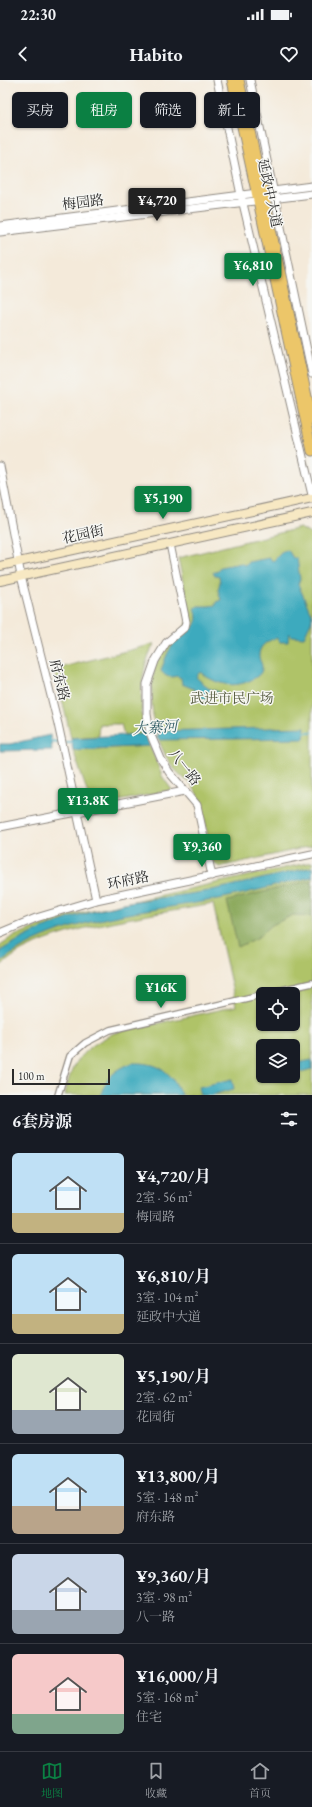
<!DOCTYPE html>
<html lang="zh">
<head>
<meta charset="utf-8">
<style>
	:root { --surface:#171b24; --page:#20242c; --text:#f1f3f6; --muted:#9ea1a6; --line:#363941; --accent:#0b8043 }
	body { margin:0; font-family:"EB Garamond","Noto Serif SC",serif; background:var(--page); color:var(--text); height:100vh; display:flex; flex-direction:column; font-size:15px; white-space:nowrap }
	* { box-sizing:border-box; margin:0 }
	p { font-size:13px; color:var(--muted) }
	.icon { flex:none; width:22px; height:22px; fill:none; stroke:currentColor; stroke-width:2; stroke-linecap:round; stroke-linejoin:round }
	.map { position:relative; height:1015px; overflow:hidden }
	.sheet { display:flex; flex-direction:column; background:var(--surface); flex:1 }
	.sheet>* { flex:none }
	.guide { position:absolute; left:12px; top:12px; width:288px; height:36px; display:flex; gap:8px }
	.fabs { position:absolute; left:256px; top:907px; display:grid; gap:8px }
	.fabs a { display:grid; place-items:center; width:44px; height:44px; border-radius:6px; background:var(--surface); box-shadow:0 1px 3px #0004; font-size:20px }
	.scale { position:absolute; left:12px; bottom:10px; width:98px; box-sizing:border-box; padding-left:4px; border:2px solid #2b2b2b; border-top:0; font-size:11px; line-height:14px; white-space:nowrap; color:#2b2b2b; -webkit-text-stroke:3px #f6f6f2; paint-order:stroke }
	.price { position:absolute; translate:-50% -34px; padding:0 9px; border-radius:4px; background:var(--accent); color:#fff; font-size:13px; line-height:26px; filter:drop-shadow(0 1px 2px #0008) }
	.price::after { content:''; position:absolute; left:50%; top:24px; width:12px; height:9px; margin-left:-6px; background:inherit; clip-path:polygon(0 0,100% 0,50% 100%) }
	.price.on { background:#222; color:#fff }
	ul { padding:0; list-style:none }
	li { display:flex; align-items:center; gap:12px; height:100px; padding:0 12px }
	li+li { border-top:1px solid var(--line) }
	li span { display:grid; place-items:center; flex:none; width:112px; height:80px; border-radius:6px; color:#555 }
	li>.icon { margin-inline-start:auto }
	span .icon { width:48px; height:48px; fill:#fffc; stroke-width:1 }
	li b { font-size:17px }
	h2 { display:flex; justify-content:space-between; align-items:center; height:48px; padding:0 12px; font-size:17px }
	.chip { padding:0 14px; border-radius:6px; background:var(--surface); box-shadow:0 1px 3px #0004; font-size:14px; line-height:36px }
	.chip.on { background:var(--accent); color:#fff }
	.status { display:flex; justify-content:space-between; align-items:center; height:28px; padding:0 20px; background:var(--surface); direction:ltr }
	.status svg { height:11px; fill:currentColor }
	header { display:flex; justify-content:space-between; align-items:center; height:52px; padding:0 12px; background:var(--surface); font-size:18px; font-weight:700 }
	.dock { display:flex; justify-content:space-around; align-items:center; height:56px; border-top:1px solid var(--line); background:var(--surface); font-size:11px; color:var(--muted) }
	.dock a { display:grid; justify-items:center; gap:2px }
	.dock .on { color:var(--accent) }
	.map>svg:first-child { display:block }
	.green { fill:#afc367; stroke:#6d7749; fill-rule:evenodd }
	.forest { fill:#8ba95c; stroke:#5b6a44 }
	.water { fill:#3eaabe; stroke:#346a74 }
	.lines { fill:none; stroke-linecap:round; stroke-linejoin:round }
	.stream { stroke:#3eaabe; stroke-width:2 }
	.minor-casing { stroke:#908a82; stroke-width:8 }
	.tertiary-casing { stroke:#908a82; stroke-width:9 }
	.secondary-casing { stroke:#908a82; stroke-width:10 }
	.primary-casing { stroke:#908a82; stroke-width:11 }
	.minor { stroke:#fff; stroke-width:5.5 }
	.tertiary { stroke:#fff; stroke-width:7 }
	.secondary { stroke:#f7e8c3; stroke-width:8 }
	.primary { stroke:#ecc669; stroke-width:9 }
	.labels { text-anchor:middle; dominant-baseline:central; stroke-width:3; stroke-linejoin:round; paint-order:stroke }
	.street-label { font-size:14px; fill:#2b2b2b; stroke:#f6f6f2 }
	.park-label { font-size:14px; fill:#53593d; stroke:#f6f6f2 }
	.water-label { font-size:15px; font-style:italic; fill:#335e66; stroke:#f6f6f2 }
</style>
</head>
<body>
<div class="status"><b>22:30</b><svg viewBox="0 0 49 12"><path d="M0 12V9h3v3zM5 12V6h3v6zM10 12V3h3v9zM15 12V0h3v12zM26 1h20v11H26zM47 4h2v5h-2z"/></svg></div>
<header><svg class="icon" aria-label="back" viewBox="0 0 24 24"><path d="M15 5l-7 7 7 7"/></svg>Habito<svg class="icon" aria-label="heart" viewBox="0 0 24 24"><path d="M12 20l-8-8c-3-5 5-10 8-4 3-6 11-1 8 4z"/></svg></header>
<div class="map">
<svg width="312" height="1015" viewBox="0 0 312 1015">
	<rect width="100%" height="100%" fill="#f6f6f2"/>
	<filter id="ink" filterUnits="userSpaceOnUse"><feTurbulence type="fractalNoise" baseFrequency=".025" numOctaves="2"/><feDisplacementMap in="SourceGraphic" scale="8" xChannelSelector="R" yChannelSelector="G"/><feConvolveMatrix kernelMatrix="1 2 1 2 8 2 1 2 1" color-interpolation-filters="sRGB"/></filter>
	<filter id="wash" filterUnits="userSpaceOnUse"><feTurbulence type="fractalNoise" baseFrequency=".012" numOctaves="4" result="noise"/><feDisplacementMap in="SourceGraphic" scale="16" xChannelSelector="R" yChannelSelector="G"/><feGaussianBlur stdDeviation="0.9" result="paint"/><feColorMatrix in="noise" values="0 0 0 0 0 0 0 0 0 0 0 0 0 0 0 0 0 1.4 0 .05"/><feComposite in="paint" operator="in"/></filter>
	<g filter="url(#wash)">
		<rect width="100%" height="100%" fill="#f4eada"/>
		<!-- green -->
		<g class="green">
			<path d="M300 448 312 455V766L219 787 212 781C208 762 205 726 195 710 189 700 176 694 170 683 152 654 149 622 154 590 158 566 186 556 190 535L178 478Z"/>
			<path d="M154 564C139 591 140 624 144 654L124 655 121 644H99L98 656 71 658 55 589Z"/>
			<path d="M150 666 162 696 172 710 98 725 90 720 73 670Z"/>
			<path d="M312 782V1015H65C72 979 82 970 114 953L236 926 213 824C153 835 78 843 23 870 15 874 7 881 0 886V865L12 857 60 837ZM263 914H293V944H263ZM263 966H293V996H263Z"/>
		</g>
		<!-- forest -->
		<path class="forest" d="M312 800V836L293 835 272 845 257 858 238 867 227 821Z"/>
		<!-- water -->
		<g class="water">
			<path d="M288 470 293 478H297L300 499 298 504 312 536 311 542 304 557 292 556 289 553 288 562H280L277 558C268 560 258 566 259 577 260 582 264 586 261 592 259 596 253 599 249 601 231 609 214 603 200 592L196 597 208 608 219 612 216 617 214 616 209 620 196 616V613L194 609 182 604 181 598 177 596C169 598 166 597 161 591 164 582 167 572 173 565 184 551 203 549 195 528L198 526H209L216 525V522L221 520 218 510 220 502 219 497 214 495 213 492H216L220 487 241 483 244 485 247 484 248 482 269 478 273 481 283 471Z"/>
			<path d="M305 647 304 658 160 660 157 651Z"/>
			<path d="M144 654 150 666 73 670 71 658Z"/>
			<path d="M50 655 52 670 0 671V664H10Z"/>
			<path d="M312 787V797C276 805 239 816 202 822 135 833 56 840 0 882V871C40 846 84 831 130 822 154 818 178 816 202 812 239 805 276 795 312 787Z"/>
			<path d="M312 980V989L293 994V984Z"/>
			<path d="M132 983C158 982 172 991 181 1015H101C105 998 116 989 132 983Z"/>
			<path d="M232 999 234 1009 211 1015H201L199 1007Z"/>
		</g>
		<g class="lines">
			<!-- stream -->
			<g class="stream">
				<path d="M303 652H312"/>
				<path d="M143 659 161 658"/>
				<path d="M50 661 59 662"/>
				<path d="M63 662H73"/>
			</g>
		</g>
	</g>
	<g filter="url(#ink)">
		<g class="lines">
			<!-- minor casing -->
			<g class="minor-casing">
				<path id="minor" d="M58 1015 70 976 85 963 110 950 312 903"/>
			</g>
			<!-- tertiary casing -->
			<g class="tertiary-casing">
				<g id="tertiary">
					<path d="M217 0 241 115 312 415"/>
					<path d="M250 0 312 294"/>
					<path d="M0 146 312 106"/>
					<path d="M0 152 312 114"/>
					<path d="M0 386 21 496 58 644 96 820"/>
					<path d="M170 464 186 542 185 547 166 563 155 581 147 604V634L150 653 161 679 169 692 197 725 212 796"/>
					<path d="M0 747 185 711"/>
					<path d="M0 853 36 838 96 820 312 774"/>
				</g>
			</g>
			<!-- secondary casing -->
			<g class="secondary-casing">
				<g id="secondary">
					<path d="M0 486 312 418"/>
					<path d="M0 501 312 433"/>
				</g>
			</g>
			<!-- primary casing -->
			<g class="primary-casing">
				<g id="primary">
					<path d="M232 0 312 371"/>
					<path d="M239 0 312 340"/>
				</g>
			</g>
			<!-- minor -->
			<use href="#minor" class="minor"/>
			<!-- tertiary -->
			<use href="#tertiary" class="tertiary"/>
			<!-- secondary -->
			<use href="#secondary" class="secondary"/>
			<!-- primary -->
			<use href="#primary" class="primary"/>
		</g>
	</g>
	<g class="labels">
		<!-- street labels -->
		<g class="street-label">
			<text transform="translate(270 113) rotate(78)">延政中大道</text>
			<text transform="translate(83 122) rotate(-7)">梅园路</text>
			<text transform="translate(83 454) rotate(-12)">花园街</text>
			<text transform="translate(60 600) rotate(76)">府东路</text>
			<text transform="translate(185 687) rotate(52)">八一路</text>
			<text transform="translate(128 800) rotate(-12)">环府路</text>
		</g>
		<!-- park labels -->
		<g class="park-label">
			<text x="232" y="618">武进市民广场</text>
		</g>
		<!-- water labels -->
		<g class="water-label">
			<text transform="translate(155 647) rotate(-3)">大寨河</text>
		</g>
	</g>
</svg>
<div class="fabs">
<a><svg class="icon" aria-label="locate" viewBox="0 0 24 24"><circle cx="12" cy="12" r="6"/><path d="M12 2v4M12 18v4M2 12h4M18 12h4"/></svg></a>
<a><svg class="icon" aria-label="layers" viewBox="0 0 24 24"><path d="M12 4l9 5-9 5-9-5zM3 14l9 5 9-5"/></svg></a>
</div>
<div class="scale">100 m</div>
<b class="price on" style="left:157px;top:142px">¥4,720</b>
<b class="price" style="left:253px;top:207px">¥6,810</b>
<b class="price" style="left:163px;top:440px">¥5,190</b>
<b class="price" style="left:88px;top:742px">¥13.8K</b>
<b class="price" style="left:202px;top:788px">¥9,360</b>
<b class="price" style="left:161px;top:929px">¥16K</b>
<div class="guide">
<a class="chip">买房</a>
<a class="chip on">租房</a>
<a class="chip">筛选</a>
<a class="chip">新上</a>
</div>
</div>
<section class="sheet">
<h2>6套房源<svg class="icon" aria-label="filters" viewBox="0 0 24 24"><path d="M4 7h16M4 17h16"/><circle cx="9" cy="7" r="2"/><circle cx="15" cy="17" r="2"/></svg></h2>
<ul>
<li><span style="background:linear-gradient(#bfe0f5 75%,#c2b280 0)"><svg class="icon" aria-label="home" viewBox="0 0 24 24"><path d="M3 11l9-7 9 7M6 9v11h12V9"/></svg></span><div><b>¥4,720/月</b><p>2室 · 56 m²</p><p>梅园路</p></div></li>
<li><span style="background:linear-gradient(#bfe0f5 75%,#c2b280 0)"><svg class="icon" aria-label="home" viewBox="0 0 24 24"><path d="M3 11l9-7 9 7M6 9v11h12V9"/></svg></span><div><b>¥6,810/月</b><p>3室 · 104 m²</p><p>延政中大道</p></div></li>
<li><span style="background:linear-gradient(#dfe7d0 70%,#9aa5b1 0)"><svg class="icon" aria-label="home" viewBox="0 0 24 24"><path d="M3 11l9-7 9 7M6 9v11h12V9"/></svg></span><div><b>¥5,190/月</b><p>2室 · 62 m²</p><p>花园街</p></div></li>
<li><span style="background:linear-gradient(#bfe0f5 65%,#b9a48a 0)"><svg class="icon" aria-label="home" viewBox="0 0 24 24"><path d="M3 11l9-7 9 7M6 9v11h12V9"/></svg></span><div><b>¥13,800/月</b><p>5室 · 148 m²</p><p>府东路</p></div></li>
<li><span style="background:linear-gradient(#c9d6e8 70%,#9aa5b1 0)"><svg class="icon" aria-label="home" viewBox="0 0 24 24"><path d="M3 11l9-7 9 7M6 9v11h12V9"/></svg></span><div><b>¥9,360/月</b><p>3室 · 98 m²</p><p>八一路</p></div></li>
<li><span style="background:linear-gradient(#f6c9c9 75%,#7fa58c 0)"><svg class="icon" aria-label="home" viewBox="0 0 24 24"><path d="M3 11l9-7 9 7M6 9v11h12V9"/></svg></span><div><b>¥16,000/月</b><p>5室 · 168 m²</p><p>住宅</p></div></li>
</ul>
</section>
<nav class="dock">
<a class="on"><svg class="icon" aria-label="map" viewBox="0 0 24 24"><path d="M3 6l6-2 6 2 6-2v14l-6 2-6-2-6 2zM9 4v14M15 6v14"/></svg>地图</a>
<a><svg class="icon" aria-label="saved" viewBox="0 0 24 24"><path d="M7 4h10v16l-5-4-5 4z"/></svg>收藏</a>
<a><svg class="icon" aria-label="home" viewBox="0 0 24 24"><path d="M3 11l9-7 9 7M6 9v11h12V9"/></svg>首页</a>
</nav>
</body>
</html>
